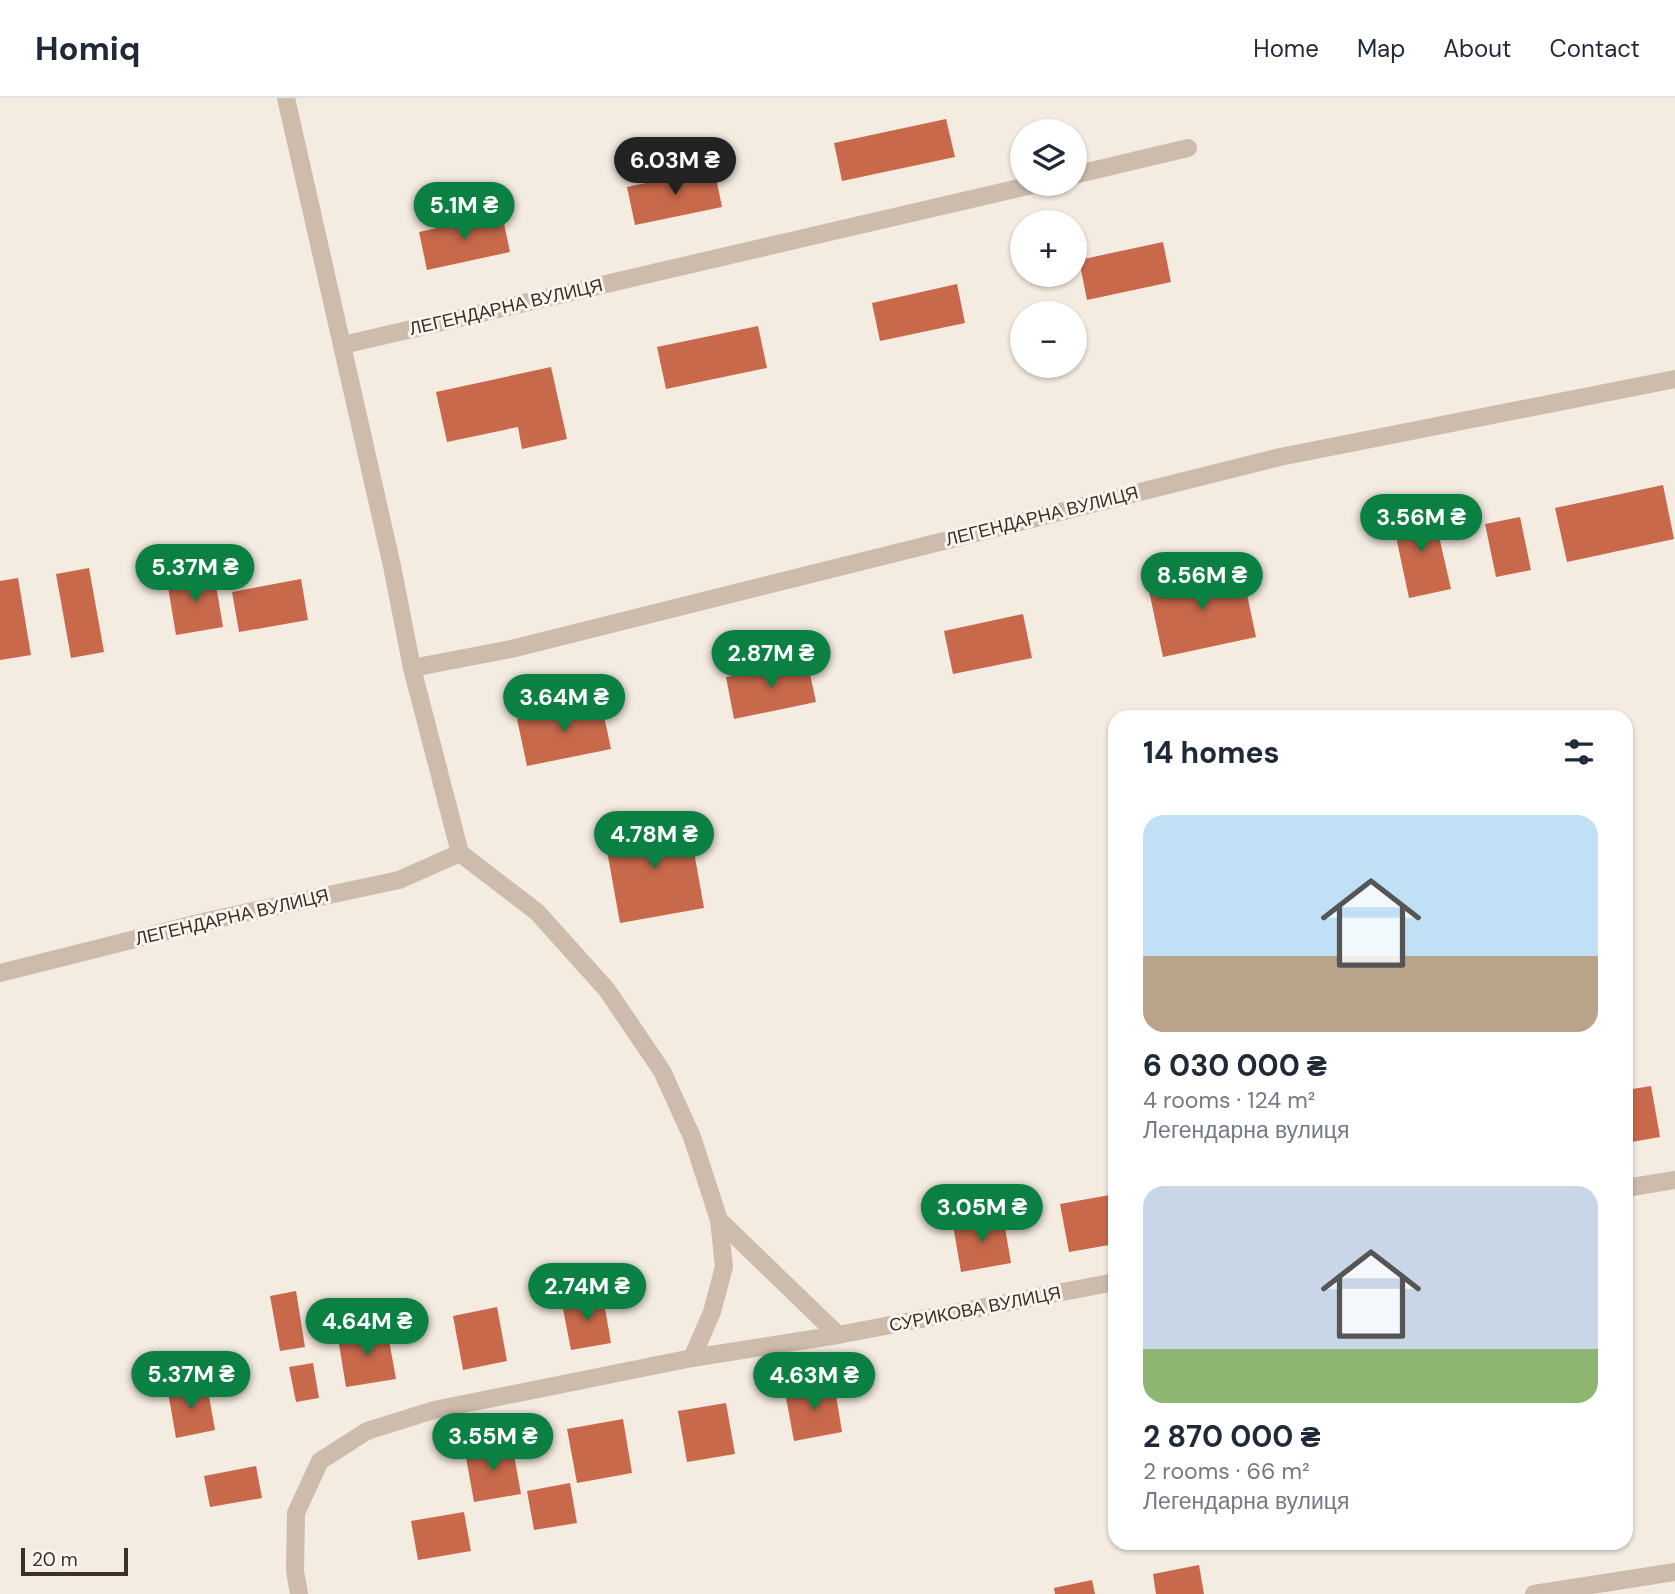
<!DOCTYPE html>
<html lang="en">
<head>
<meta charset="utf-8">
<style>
	:root { --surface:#fff; --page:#f2f2f3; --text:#1f2937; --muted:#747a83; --line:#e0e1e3; --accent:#0b8043 }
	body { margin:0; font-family:"DM Sans",sans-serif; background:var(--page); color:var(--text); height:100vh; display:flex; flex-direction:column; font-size:26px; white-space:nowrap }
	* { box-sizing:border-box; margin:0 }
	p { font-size:23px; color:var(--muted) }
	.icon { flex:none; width:38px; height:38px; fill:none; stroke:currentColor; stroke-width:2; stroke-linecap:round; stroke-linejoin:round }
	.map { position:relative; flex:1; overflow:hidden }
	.details { position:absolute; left:1108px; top:612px; width:525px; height:840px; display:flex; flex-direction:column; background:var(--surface); border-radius:21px; box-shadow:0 2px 5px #0004 }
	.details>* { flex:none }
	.controls { position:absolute; left:1010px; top:21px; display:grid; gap:14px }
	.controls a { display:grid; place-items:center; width:77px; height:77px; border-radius:50%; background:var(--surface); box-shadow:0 2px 5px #0004; font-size:35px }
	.scale { position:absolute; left:21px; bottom:18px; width:107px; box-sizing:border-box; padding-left:7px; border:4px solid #3b302b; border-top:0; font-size:19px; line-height:24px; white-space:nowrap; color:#3b302b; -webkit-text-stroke:5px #fbf5ee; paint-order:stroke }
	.price { position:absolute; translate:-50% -60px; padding:0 16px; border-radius:24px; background:var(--accent); color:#fff; font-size:23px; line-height:46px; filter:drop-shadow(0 2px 4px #0008) }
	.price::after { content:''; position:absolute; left:50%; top:42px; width:21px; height:16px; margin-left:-10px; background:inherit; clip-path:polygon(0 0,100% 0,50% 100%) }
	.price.current { background:#222; color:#fff }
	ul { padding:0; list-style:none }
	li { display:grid; align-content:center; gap:14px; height:371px; padding:0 35px }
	li span { display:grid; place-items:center; height:217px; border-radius:21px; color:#555 }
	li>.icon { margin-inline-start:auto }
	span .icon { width:126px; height:126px; fill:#fffc; stroke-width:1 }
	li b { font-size:30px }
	h2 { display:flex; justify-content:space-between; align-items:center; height:84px; padding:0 35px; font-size:30px }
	header { display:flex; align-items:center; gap:42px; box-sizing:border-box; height:98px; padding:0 35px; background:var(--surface); border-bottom:2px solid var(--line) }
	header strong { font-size:33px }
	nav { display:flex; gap:38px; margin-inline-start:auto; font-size:24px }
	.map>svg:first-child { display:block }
	.building { fill:#c8694b }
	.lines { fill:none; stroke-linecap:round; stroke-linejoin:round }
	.street { stroke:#cdbbac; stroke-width:18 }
	.labels { text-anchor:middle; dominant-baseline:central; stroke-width:6; stroke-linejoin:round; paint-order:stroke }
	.street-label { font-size:18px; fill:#3b302b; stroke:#fbf5ee }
</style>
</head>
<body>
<header>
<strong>Homiq</strong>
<nav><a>Home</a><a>Map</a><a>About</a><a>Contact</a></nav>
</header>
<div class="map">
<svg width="1675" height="1496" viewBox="0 0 1675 1496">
	<rect width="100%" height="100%" fill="#f4ebe1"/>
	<!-- building -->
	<g class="building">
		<path d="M946 21 955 59 842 83 834 45Z"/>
		<path d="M714 70 722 109 635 127 627 89Z"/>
		<path d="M502 116 510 154 427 172 419 134Z"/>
		<path d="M1163 144 1171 184 1087 202 1079 162Z"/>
		<path d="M957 186 965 225 880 243 872 205Z"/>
		<path d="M758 228 767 270 666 291 657 249Z"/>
		<path d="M551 269 567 341 522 351 518 329 447 344 436 294Z"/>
		<path d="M1663 387 1674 441 1567 464 1555 410Z"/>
		<path d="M1433 412 1451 491 1409 500 1392 420Z"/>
		<path d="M1520 419 1531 472 1496 479 1485 426Z"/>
		<path d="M1241 468 1256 539 1163 559 1148 488Z"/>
		<path d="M89 470 104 554 71 560 56 476Z"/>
		<path d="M214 475 223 529 176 537 167 483Z"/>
		<path d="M18 480 31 557 0 562V483Z"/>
		<path d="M301 481 308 522 239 534 232 494Z"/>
		<path d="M1023 516 1032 560 953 576 944 533Z"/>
		<path d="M807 562 816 604 734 621 726 579Z"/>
		<path d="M601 604 611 651 527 668 517 621Z"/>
		<path d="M688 720 704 810 620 825 604 736Z"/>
		<path d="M1651 988 1660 1039 1626 1045V992Z"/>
		<path d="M1115 1096V1146L1069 1154 1060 1106Z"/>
		<path d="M1003 1118 1011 1165 961 1174 953 1127Z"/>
		<path d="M296 1193 305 1249 280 1253 270 1198Z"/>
		<path d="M603 1199 611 1245 571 1252 562 1206Z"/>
		<path d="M497 1209 507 1263 463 1272 453 1218Z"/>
		<path d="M387 1231 396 1281 346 1289 338 1240Z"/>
		<path d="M313 1265 319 1300 296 1304 289 1269Z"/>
		<path d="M834 1285 842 1334 794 1343 785 1294Z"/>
		<path d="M207 1287 215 1332 176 1340 168 1294Z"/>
		<path d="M726 1305 735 1356 687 1364 678 1313Z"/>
		<path d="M623 1321 632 1375 577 1385 567 1331Z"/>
		<path d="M512 1346 521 1396 474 1404 465 1354Z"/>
		<path d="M256 1368 262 1400 210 1409 204 1378Z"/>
		<path d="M570 1385 577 1425 534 1432 527 1393Z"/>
		<path d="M464 1414 471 1453 418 1462 411 1423Z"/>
		<path d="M1199 1467 1204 1496H1156L1153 1476Z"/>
		<path d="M1092 1482 1095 1496H1055L1054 1490Z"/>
	</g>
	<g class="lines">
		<!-- street -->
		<g class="street">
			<path d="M286 0 392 468 412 570 460 755 537 814 607 892 662 973 692 1039 719 1122 724 1169 712 1214 692 1260"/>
			<path d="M1074 77 1188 50"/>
			<path d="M343 247 1036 86"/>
			<path d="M412 570 511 551 1280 359 1675 281"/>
			<path d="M0 875 207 823 399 782 460 755"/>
			<path d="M1626 1090 1675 1082"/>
			<path d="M719 1122 838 1237"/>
			<path d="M299 1496 295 1473 296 1415 320 1363 367 1333 434 1312 692 1260 838 1237 1115 1184"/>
			<path d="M1534 1496 1675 1474"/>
		</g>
	</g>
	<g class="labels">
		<!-- street labels -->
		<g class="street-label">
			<text transform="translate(506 209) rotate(-13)">ЛЕГЕНДАРНА ВУЛИЦЯ</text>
			<text transform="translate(1042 418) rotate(-14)">ЛЕГЕНДАРНА ВУЛИЦЯ</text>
			<text transform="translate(232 819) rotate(-13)">ЛЕГЕНДАРНА ВУЛИЦЯ</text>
			<text transform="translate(975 1211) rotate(-11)">СУРИКОВА ВУЛИЦЯ</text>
		</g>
	</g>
</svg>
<div class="controls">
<a><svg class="icon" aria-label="layers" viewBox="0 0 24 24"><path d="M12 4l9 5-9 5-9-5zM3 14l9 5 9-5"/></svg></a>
<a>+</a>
<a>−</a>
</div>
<div class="scale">20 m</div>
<b class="price current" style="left:675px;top:99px">6.03M ₴</b>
<b class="price" style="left:464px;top:144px">5.1M ₴</b>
<b class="price" style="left:1421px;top:456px">3.56M ₴</b>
<b class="price" style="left:195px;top:506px">5.37M ₴</b>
<b class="price" style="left:1202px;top:514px">8.56M ₴</b>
<b class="price" style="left:771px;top:592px">2.87M ₴</b>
<b class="price" style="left:564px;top:636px">3.64M ₴</b>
<b class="price" style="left:654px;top:773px">4.78M ₴</b>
<b class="price" style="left:982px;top:1146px">3.05M ₴</b>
<b class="price" style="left:587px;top:1225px">2.74M ₴</b>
<b class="price" style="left:367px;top:1260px">4.64M ₴</b>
<b class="price" style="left:191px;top:1313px">5.37M ₴</b>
<b class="price" style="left:814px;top:1314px">4.63M ₴</b>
<b class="price" style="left:493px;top:1375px">3.55M ₴</b>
<section class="details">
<h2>14 homes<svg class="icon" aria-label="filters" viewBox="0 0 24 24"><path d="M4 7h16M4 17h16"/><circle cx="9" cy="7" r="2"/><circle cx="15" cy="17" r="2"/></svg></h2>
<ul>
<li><span style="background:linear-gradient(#bfe0f5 65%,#b9a48a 0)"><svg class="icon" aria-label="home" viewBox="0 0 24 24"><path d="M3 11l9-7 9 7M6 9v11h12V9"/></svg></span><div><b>6 030 000 ₴</b><p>4 rooms · 124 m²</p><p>Легендарна вулиця</p></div></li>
<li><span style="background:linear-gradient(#c9d6e8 75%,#8fb573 0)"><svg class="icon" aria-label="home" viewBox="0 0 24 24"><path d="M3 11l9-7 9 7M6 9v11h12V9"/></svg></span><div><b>2 870 000 ₴</b><p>2 rooms · 66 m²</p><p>Легендарна вулиця</p></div></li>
</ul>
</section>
</div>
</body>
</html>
